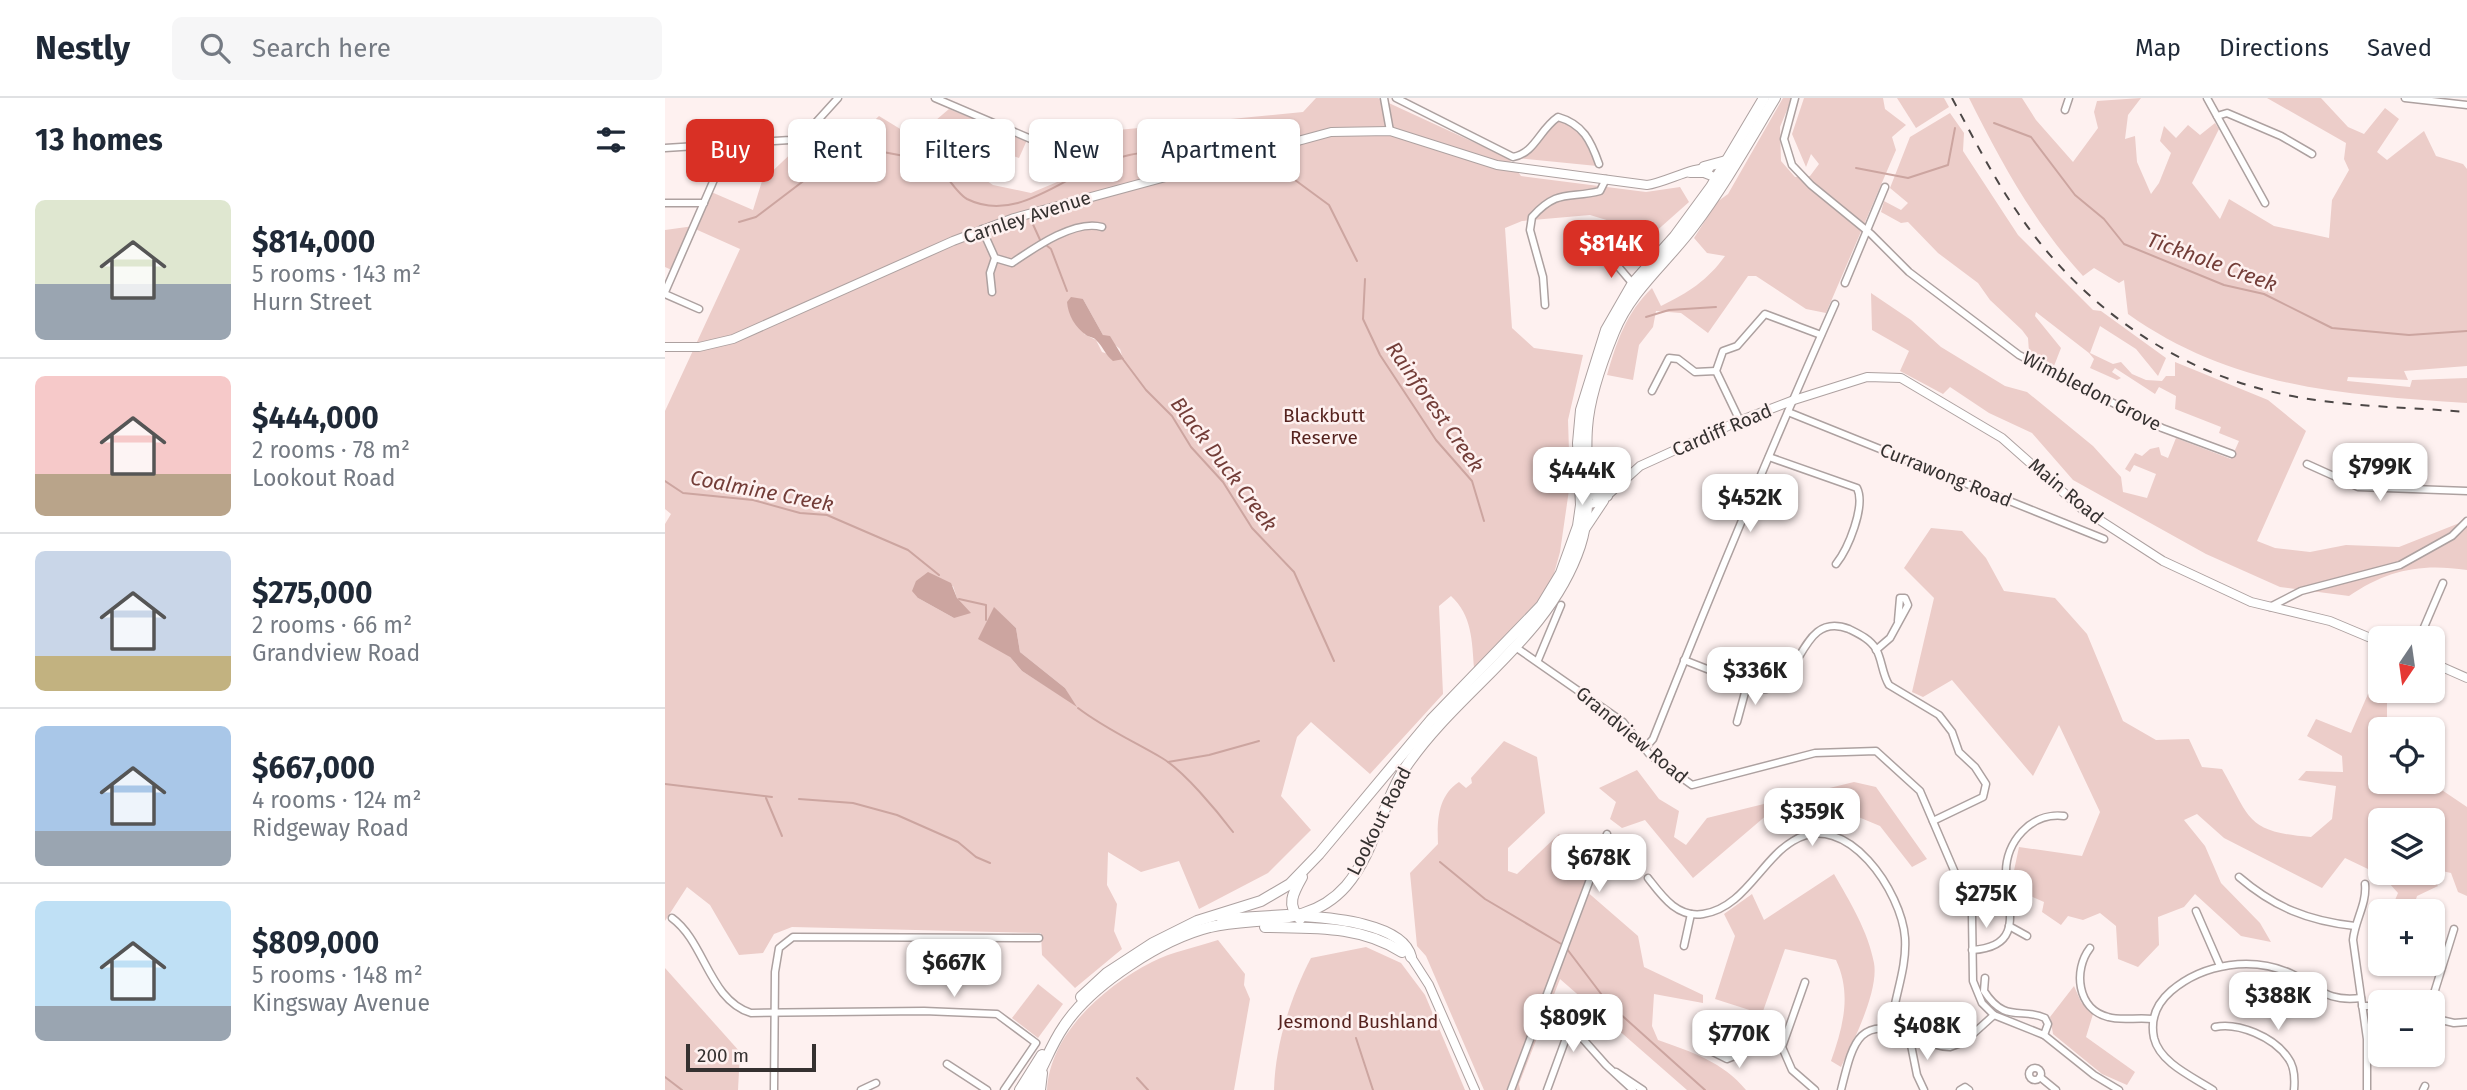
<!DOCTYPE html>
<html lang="en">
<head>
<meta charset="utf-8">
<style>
	:root { --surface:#fff; --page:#f6f6f7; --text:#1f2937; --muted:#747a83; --line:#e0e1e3; --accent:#d93025 }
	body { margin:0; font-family:"Fira Sans",sans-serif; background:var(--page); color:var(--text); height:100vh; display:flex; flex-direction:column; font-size:26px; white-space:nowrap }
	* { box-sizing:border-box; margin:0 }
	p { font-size:23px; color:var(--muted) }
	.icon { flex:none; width:38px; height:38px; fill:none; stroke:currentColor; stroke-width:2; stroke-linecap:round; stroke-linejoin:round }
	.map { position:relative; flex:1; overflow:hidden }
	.sheet { display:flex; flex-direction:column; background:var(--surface); width:665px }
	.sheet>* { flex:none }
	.top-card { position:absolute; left:21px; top:21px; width:665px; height:63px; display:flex; gap:14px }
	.needle { width:46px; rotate:193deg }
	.tools { position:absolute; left:1703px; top:528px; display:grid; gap:14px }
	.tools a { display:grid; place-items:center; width:77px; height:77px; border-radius:10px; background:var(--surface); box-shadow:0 2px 5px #0004; font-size:35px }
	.scale { position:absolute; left:21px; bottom:18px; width:130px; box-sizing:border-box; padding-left:7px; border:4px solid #353130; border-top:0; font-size:19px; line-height:24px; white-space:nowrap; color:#353130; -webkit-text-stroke:5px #fef1f0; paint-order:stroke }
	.price { position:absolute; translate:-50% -60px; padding:0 16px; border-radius:14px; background:#fff; color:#222; font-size:23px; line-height:46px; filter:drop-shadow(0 2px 4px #0008) }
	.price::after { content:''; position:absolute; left:50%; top:42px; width:21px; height:16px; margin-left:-10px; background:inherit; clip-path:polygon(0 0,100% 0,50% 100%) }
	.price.active { background:var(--accent); color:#fff }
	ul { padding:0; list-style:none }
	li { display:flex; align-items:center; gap:21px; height:175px; padding:0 35px }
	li+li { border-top:2px solid var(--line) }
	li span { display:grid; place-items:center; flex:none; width:196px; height:140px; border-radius:10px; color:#555 }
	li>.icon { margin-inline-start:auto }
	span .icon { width:84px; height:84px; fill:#fffc; stroke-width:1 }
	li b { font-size:30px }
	h2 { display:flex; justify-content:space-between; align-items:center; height:84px; padding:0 35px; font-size:30px }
	.pill { padding:0 24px; border-radius:10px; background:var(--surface); box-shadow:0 2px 5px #0004; font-size:24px; line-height:63px }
	.pill.active { background:var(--accent); color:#fff }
	header { display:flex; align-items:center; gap:42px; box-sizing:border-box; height:98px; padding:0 35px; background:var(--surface); border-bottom:2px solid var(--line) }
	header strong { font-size:33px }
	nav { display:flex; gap:38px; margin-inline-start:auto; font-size:24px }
	.search { width:490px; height:63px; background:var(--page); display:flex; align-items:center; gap:18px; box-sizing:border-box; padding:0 24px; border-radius:10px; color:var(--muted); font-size:26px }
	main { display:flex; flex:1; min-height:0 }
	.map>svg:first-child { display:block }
	.green { fill:#eccdc9; fill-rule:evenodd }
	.water { fill:#cca5a0 }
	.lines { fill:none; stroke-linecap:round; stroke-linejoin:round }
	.stream { stroke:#cca5a0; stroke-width:2 }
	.minor-casing { stroke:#ada1a0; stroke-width:9 }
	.major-casing { stroke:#ada1a0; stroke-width:10 }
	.highway-casing { stroke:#ada1a0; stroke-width:12 }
	.minor { stroke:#fff; stroke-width:6 }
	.major { stroke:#fff; stroke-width:8 }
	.highway { stroke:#fff; stroke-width:10 }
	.rail { stroke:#4c4746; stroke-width:2; stroke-dasharray:9 9; stroke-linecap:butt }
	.labels { text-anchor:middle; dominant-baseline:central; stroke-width:5; stroke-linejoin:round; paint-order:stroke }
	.street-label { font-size:19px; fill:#353130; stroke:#fef1f0 }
	.park-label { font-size:19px; fill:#56231f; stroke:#fef1f0 }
	.water-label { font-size:21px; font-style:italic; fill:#733d38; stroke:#fef1f0 }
</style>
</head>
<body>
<header>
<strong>Nestly</strong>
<div class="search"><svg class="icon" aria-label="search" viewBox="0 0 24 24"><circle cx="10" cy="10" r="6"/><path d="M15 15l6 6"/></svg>Search here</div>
<nav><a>Map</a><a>Directions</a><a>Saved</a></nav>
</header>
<main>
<section class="sheet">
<h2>13 homes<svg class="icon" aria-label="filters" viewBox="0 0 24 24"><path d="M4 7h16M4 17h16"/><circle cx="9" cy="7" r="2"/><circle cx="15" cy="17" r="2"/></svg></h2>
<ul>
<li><span style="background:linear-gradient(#dfe7d0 60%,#9aa5b1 0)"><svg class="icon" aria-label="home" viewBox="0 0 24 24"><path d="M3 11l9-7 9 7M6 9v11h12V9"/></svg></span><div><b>$814,000</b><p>5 rooms · 143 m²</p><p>Hurn Street</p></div></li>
<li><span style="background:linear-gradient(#f6c9c9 70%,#b9a48a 0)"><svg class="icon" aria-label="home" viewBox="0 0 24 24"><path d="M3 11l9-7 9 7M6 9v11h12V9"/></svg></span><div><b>$444,000</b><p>2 rooms · 78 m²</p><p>Lookout Road</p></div></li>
<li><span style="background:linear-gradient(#c9d6e8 75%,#c2b280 0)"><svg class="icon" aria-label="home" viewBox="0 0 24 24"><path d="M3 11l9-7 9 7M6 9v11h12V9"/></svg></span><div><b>$275,000</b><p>2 rooms · 66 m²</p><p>Grandview Road</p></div></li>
<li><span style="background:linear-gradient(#a9c7e8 75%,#9aa5b1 0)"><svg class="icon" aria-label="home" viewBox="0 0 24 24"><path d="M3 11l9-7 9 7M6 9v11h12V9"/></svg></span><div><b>$667,000</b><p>4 rooms · 124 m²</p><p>Ridgeway Road</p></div></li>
<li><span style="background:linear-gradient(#bfe0f5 75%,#9aa5b1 0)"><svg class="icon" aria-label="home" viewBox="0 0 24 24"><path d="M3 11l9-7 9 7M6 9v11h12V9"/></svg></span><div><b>$809,000</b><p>5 rooms · 148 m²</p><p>Kingsway Avenue</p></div></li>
</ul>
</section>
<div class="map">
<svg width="1802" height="992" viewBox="0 0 1802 992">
	<rect width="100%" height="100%" fill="#fef1f0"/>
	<!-- green -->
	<g class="green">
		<path d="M651 0H713L843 60 856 78 981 94 1015 89 1024 104 988 136 925 117 857 123 840 130 847 230 869 250 918 257 903 322 905 385 895 454 885 490 809 570C807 543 807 517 786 498L774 508 778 596 705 676 646 624 632 639 616 698 646 732 603 775 534 811 514 763 476 774 443 754 442 787 452 806 449 833 457 851 410 890 377 857 376 835 127 829 109 836 98 855 74 857 45 807 22 789 0 823V426L6 416 0 411V313L75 151 28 130 9 173 0 169V132L29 128 44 93 88 112 97 83 135 47 163 36 184 47 214 18 250 40 284 11 362 42 354 60 338 54 321 56 310 75 328 87 366 95 404 79 453 32 638 14ZM418 201 438 237 455 251 458 261 437 254 431 242 419 236ZM288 488 292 500 289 520 253 500ZM329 510 351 530 355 554 400 590 409 606 357 573 345 559Z"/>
		<path d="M1118 0H1127L1115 29 1116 63 1130 79 1145 78 1154 66 1146 56 1141 69 1127 36 1139 0H1218L1220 11 1241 27 1227 39 1231 52 1161 215 1141 211 1091 178H1083L1043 235 1016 215 991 213 988 229 974 247 968 282 942 277C952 243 961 215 987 190L996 208C1023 195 1043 182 1060 158L1042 155 1029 140 1052 104 1063 96Z"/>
		<path d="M1232 0H1279L1284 9 1251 30Z"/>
		<path d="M1304 0H1357L1371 22 1408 64 1433 30 1429 14 1432 3 1476 0 1463 17 1460 41 1470 38 1472 64 1486 96 1494 85 1506 55 1495 43 1499 28 1511 40 1523 27 1535 37 1550 25 1554 31 1527 85 1555 121 1564 101 1609 128 1664 140 1667 102 1684 72 1679 61 1681 45 1602 0H1656L1683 29 1699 36 1720 10 1734 21 1712 54 1722 62 1759 33 1771 58 1798 66 1802 71V268L1739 273 1743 282 1683 279 1682 283 1745 289 1747 282 1802 280V305C1679 297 1567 290 1463 216L1459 182 1454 185 1429 170 1418 178C1369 125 1336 64 1304 0Z"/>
		<path d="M1285 15 1299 35 1298 53 1353 137 1428 212 1436 213 1501 260 1493 278 1471 251 1435 228 1425 255 1448 266 1456 264 1467 276 1481 282 1497 283 1501 278H1510V264L1603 302 1641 333 1592 443 1610 450 1645 454 1681 447 1734 449 1802 422V472C1756 465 1722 472 1684 498L1615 489 1541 456 1408 382 1367 335 1324 315 1285 289 1278 296 1235 273 1244 253 1207 232 1206 195 1246 222 1276 249 1340 288 1362 294 1428 348 1456 379 1458 394 1482 400 1491 376 1469 367 1465 374 1460 371 1470 355 1477 358 1485 351 1494 349 1496 357 1503 360 1511 340 1566 361 1574 343 1554 335 1556 329 1510 311 1511 298 1494 289 1490 296 1450 270 1447 274 1456 280 1452 282 1425 270 1429 261 1424 255 1371 214 1370 218 1396 250 1389 268 1364 254 1363 240 1357 232 1325 202 1313 185 1273 155 1243 124 1236 125 1216 114 1219 103 1236 112 1243 105 1225 90 1245 39Z"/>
		<path d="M893 23C916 28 922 49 932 68L851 60C872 53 875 34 893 23Z"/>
		<path d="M1266 430 1297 433 1321 460 1339 493 1390 500 1422 536 1458 623 1491 642 1524 641 1537 669 1557 671C1586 721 1581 734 1646 739L1667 721 1671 688 1633 682 1641 673 1678 674 1677 658 1642 638 1651 621 1686 635 1706 589 1722 593V632H1715V684H1765L1802 709V798L1793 794 1786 775 1768 771V723H1715V775L1709 769 1703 771 1680 760 1657 790 1559 740 1532 716 1519 722 1540 748 1556 785 1595 825 1606 844 1576 838 1530 796 1519 809 1493 819 1494 847 1473 869 1453 861 1451 828 1435 815 1418 822 1403 818 1396 827 1377 814 1379 804 1352 792 1347 782 1354 749 1417 758 1435 714 1394 627 1368 678 1287 582 1258 599 1247 594 1269 500 1239 470Z"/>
		<path d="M839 643 872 659 880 715 843 750V773L852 776 894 736 929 767 920 792 973 838 979 869 1038 897V905L989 896 987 928 993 942C1027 954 1058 964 1081 992H1022L895 881 854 986 855 992H819L761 858 752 848 745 775 773 746C772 721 773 698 794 684L801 690 807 685 806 680Z"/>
		<path d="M972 672 994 701 1014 713 1009 739 1021 747 1042 720 1189 684 1211 689 1262 761 1247 769 1215 728 1179 713 1134 708 1103 716 1028 780 980 722 957 730 945 721 951 704 934 690Z"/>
		<path d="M1715 775H1764L1773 788 1752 798 1747 814H1725L1733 795Z"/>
		<path d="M1169 776C1185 804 1203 833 1209 865 1214 893 1188 944 1176 969L1166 963C1178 929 1187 896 1171 862L1120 851 1097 916 1050 901 1070 838 1059 816 1087 796 1099 822Z"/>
		<path d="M553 842 580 876 579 887 585 901 569 992H382C385 935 440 888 487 864 506 854 532 849 553 842Z"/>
		<path d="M701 849 736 865 760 897 800 992H609C610 948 625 900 646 860Z"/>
		<path d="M0 870 75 954 73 992H0Z"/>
		<path d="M373 886 398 906 373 940 347 920Z"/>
		<path d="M1409 888 1416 904 1428 916 1421 939 1470 974 1462 987 1437 976 1388 936 1385 919Z"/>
	</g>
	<!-- water -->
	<g class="water">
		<path d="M406 199 418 201 438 237 445 238 459 261 448 263C440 257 438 248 431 242 429 239 424 239 421 237 410 229 403 217 402 204Z"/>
		<path d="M263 474 286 485 292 500 306 515 289 520 253 500 247 493 251 483Z"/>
		<path d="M329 509 351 530 355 554 400 590 412 609 357 573 345 559 313 541Z"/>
	</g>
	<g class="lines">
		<!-- stream -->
		<g class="stream">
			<path d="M1329 25 1366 39 1410 97 1439 121 1459 146 1559 187 1599 196 1667 230 1744 237 1802 233"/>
			<path d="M580 61 611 68 664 107 692 163"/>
			<path d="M1191 70 1243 80 1283 67 1290 30"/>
			<path d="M366 122 376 144"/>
			<path d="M74 124 91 119 145 78 177 62 218 54 271 64C279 74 291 95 302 101 350 125 395 81 438 65 476 50 521 49 560 57"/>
			<path d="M381 147 386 151 402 193"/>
			<path d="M700 181 698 221 715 257 771 342 807 383 819 423"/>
			<path d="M981 219 1004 212 1051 209"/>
			<path d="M457 260 481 292 507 318 526 349 558 384 587 430 629 474 669 563"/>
			<path d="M0 383 18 395 88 402 135 415 162 417 243 452 274 477"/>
			<path d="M294 501 321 507V522"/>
			<path d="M413 610C439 630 468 643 497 660 519 673 552 713 568 734"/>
			<path d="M503 664 544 657 594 643"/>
			<path d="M0 686 107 699"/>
			<path d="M101 700 117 738"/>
			<path d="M134 701 188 705 232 717 293 744 311 759 325 765"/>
			<path d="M775 764 820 801 898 847"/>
			<path d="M902 851 943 905 1040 992"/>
			<path d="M691 940 708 992"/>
			<path d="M0 979 17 992"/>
			<path d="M472 980 483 992"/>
		</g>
		<!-- minor casing -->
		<g class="minor-casing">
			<g id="minor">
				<path d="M270 0 401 56 407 62"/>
				<path d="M719 0 725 33"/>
				<path d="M731 0 848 59C870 55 874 32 893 19 918 26 926 43 934 66"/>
				<path d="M1130 0 1119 41 1127 67 1146 87 1206 136 1244 174 1354 257 1497 330 1567 356"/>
				<path d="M1542 0 1600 105"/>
				<path d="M1740 0 1802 7"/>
				<path d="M1400 12 1404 0"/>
				<path d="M1552 18 1562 15 1616 38 1647 56"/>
				<path d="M0 50 125 42 144 32 173 0"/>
				<path d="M0 105H39"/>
				<path d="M317 131 330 160 347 165C369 150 410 121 437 129"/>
				<path d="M940 153 968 186"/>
				<path d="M1180 185 1220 89"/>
				<path d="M0 194 51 77 50 47"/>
				<path d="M327 194 325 175 330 160"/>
				<path d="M0 196 34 211"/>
				<path d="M880 207 878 179 865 132 867 119C893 90 905 101 935 93L941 81"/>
				<path d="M1051 273 1058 253 1072 248 1100 216 1156 237"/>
				<path d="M987 293 1004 260 1013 261 1030 274 1051 273 1075 323"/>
				<path d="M1123 314 1439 441"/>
				<path d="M1104 359 1192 390C1201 408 1183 451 1171 466"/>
				<path d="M1642 366 1693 389 1802 393"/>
				<path d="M1605 509 1636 493 1735 467 1787 438 1802 423"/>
				<path d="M1754 541 1778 485"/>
				<path d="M849 548 958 624 985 657 1027 687 1150 655 1211 653 1255 693 1300 798 1307 817 1308 883 1317 905 1329 917 1379 937 1429 977 1454 992"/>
				<path d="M1211 552 1225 540 1243 507 1240 500H1235L1233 523"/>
				<path d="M873 562 896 507"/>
				<path d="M1019 562 1093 591C1138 596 1132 511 1184 531 1194 536 1205 541 1211 551 1217 561 1217 576 1224 587L1274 617 1287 634 1294 654 1310 669 1321 686 1318 699 1268 723"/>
				<path d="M1072 624 1082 587"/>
				<path d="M980 650 988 641C1046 495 1106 350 1170 206"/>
				<path d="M1574 779C1609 809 1643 823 1690 828"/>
				<path d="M983 780C997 798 1012 820 1038 816 1079 810 1096 762 1128 743 1182 710 1237 795 1240 840 1242 871 1229 899 1226 929"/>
				<path d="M1700 786C1702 806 1690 822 1688 842L1702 941V992"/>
				<path d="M1531 813 1555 868"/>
				<path d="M7 820C40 844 44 902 86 915L259 913 332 916 371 945 339 992"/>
				<path d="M1344 828 1362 838"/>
				<path d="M1019 848 1026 816"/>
				<path d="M1425 850C1408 872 1412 911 1443 919 1456 923 1473 919 1487 921"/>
				<path d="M1307 852C1361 849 1342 809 1341 776 1340 744 1366 714 1399 718"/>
				<path d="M1320 880 1319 893C1340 926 1357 909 1380 920L1383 926 1379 937"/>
				<path d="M1140 884 1117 949 1127 972 1150 992"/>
				<path d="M1766 905 1789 831"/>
				<path d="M1697 908H1715"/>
				<path d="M1768 920 1789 925 1802 924"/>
				<path d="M1550 929C1573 924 1609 939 1623 960 1630 969 1630 981 1629 992"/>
				<path d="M1244 937 1252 977 1259 992"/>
				<path d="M1042 951 1062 961 1087 951 1117 949"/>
				<path d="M282 966 322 992"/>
				<circle cx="1370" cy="976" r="6"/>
				<path d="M951 974 978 992"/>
				<path d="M1375 979 1391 992"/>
				<path d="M109 992 110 874 114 850 128 839 374 840"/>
				<path d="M196 992 211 985"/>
				<path d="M846 992 942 736"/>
				<path d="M882 992 904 932 909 931 941 967 968 992"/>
				<path d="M1176 992C1188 944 1193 916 1248 938 1260 943 1272 949 1285 949L1299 944 1329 917"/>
				<path d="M1295 992 1300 989 1304 992"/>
				<path d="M1548 992C1528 979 1495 965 1489 940 1485 921 1491 906 1506 893 1539 865 1588 858 1627 876 1656 890 1660 904 1696 900"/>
				<path d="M1758 992 1760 988"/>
			</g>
		</g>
		<!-- major casing -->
		<g class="major-casing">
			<g id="major">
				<path d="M1025 75H1039L1057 82"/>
				<path d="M0 249H34L68 241 288 143 349 120 666 34 725 33 832 67 982 87C1000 85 1031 67 1044 71"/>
				<path d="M919 407 935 404 975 368 1074 323 1129 302 1202 279 1236 280 1337 340 1416 410 1498 463 1586 504 1665 523 1715 544"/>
				<path d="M921 430 939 403"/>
				<path d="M1768 565 1802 580"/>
				<path d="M746 859 764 887 810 992"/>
			</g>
		</g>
		<!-- highway casing -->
		<g class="highway-casing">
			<g id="highway">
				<path d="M1039 69 1061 63"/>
				<path d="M924 392 933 399 942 398"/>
				<path d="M637 818C664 820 738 825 746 859"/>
				<path d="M557 821 622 817"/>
				<path d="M635 821C621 807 628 795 637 779"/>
				<path d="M600 829C648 830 695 827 737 854"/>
				<path d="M416 899 442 875 488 845 532 823 596 803 625 786 654 756 766 622 876 508 896 475 913 428 916 407 913 345 916 312 941 232 968 185 1010 138 1046 89 1099 0"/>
				<path d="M355 992 377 957"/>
				<path d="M365 992C378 971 385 948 399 928 427 886 497 841 545 829 594 818 644 830 681 788 710 754 716 707 740 670 793 591 884 541 915 448 928 408 919 370 922 330 924 298 937 263 949 234 966 192 1002 164 1028 129 1059 88 1084 43 1110 0"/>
				<path d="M375 992 377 975"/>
			</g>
		</g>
		<!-- minor -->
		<use href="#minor" class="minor"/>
		<!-- major -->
		<use href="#major" class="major"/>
		<!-- highway -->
		<use href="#highway" class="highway"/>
		<!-- rail -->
		<path class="rail" d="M1287 0C1308 39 1328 79 1353 115 1415 207 1509 273 1617 296 1677 309 1741 309 1802 314"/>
	</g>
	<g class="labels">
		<!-- street labels -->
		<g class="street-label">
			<text transform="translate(362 119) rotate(-18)">Carnley Avenue</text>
			<text transform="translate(1427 293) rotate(27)">Wimbledon Grove</text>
			<text transform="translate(1057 332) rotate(-23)">Cardiff Road</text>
			<text transform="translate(1281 377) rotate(22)">Currawong Road</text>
			<text transform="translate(1401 393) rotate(40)">Main Road</text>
			<text transform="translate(967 637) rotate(40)">Grandview Road</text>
			<text transform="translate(714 723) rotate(-63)">Lookout Road</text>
		</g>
		<!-- park labels -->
		<g class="park-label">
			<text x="659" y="317">Blackbutt<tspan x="659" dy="22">Reserve</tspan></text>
			<text x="693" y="923">Jesmond Bushland</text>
		</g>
		<!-- water labels -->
		<g class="water-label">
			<text transform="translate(1547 164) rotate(20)">Tickhole Creek</text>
			<text transform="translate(770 309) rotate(55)">Rainforest Creek</text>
			<text transform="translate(559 366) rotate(53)">Black Duck Creek</text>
			<text transform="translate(97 393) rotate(11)">Coalmine Creek</text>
		</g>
	</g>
</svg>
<div class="tools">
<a><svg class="needle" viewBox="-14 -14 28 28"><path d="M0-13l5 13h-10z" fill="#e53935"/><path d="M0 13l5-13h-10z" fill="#747a83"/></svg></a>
<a><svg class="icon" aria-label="locate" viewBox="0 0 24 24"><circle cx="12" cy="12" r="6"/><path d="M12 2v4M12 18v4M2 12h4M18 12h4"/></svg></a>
<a><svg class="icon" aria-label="layers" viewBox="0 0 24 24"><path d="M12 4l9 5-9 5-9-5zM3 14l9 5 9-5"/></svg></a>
<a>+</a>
<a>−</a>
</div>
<div class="scale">200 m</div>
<b class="price active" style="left:946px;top:182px">$814K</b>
<b class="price" style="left:1715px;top:405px">$799K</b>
<b class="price" style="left:917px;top:409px">$444K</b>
<b class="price" style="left:1085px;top:436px">$452K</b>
<b class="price" style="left:1090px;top:609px">$336K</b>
<b class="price" style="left:1147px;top:750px">$359K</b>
<b class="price" style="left:934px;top:796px">$678K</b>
<b class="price" style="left:1321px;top:832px">$275K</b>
<b class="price" style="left:289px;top:901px">$667K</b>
<b class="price" style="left:1613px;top:934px">$388K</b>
<b class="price" style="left:908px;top:956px">$809K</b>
<b class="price" style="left:1262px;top:964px">$408K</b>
<b class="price" style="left:1074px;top:972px">$770K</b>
<div class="top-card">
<a class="pill active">Buy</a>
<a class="pill">Rent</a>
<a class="pill">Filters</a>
<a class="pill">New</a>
<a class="pill">Apartment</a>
</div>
</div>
</main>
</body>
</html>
